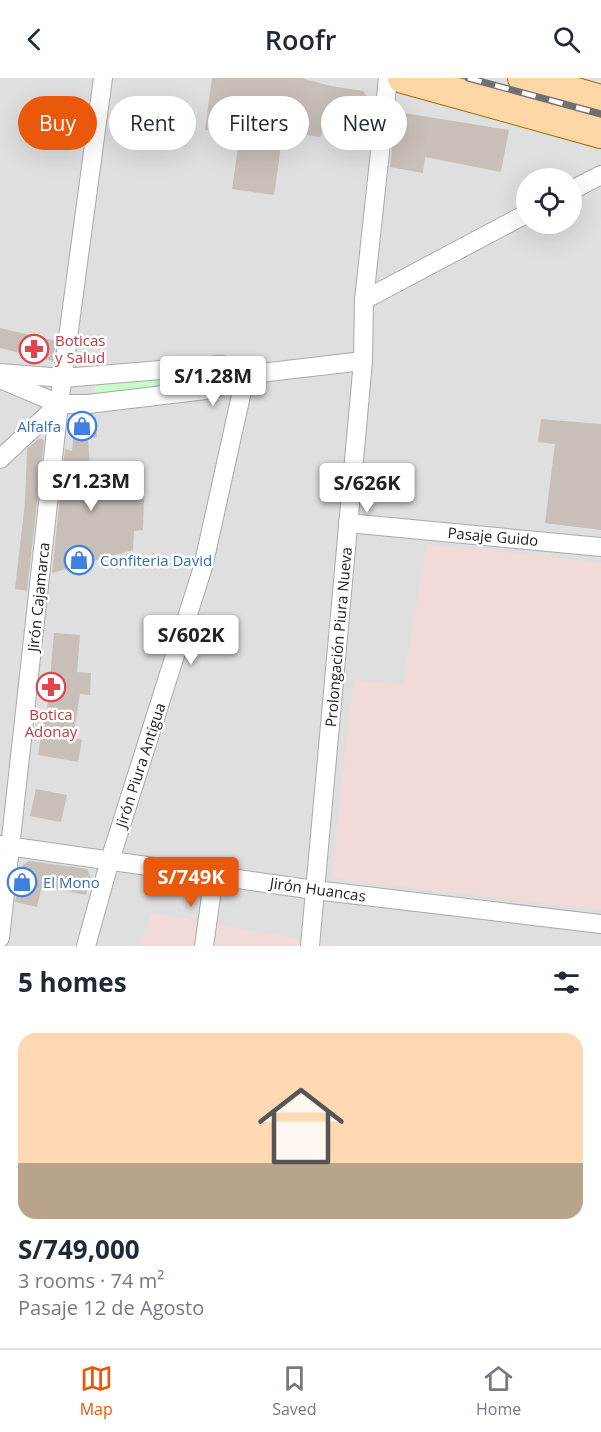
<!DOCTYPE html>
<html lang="en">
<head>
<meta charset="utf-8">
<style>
	:root { --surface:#fff; --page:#f2f2f3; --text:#1f2937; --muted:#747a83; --line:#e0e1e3; --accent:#ea580c }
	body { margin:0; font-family:"Open Sans",sans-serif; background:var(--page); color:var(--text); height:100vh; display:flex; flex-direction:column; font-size:22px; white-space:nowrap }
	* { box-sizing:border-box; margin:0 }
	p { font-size:20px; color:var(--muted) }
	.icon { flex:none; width:33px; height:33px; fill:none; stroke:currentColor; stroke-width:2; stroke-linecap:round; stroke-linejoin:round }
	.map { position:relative; height:868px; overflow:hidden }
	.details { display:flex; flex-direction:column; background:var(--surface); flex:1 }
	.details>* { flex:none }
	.top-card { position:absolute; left:18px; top:18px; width:566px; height:54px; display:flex; gap:12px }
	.controls { position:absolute; left:516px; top:90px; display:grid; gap:12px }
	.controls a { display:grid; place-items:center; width:66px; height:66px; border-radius:50%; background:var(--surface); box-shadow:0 6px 24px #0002; font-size:30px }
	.price { position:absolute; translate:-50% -51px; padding:0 14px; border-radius:6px; background:#fff; color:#222; font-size:20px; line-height:39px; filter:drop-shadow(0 2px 3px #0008) }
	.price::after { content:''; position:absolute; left:50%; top:36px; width:18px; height:14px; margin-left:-9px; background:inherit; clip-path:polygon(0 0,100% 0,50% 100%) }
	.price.current { background:var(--accent); color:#fff }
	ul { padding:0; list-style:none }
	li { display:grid; align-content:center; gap:12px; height:318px; padding:0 18px }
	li+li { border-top:2px solid var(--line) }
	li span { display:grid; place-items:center; height:186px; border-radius:18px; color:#555 }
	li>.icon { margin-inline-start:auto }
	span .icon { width:108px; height:108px; fill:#fffc; stroke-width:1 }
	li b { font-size:26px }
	h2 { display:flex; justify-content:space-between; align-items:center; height:72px; padding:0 18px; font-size:26px }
	.chip { padding:0 21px; border-radius:27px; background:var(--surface); box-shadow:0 6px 24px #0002; font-size:21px; line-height:54px }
	.chip.current { background:var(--accent); color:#fff }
	header { display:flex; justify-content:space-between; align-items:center; height:78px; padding:0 18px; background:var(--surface); font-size:27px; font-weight:600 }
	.tabs { display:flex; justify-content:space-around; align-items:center; height:84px; border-top:2px solid var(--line); background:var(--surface); font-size:16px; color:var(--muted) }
	.tabs a { display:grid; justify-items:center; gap:3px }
	.tabs .current { color:var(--accent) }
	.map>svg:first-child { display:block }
	.residential { fill:#e0dfdf; fill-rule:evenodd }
	.commercial { fill:#f2dad9 }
	.park { fill:#c8facc }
	.building { fill:#c7bfb8 }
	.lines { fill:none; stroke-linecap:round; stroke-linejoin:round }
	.street-casing { stroke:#a9a9a9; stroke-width:20 }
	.primary-casing { stroke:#a06b00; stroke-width:32 }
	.street { stroke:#fff; stroke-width:18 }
	.primary { stroke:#fcd6a4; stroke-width:30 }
	.rail-casing { stroke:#707070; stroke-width:7 }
	.rail { stroke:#fff; stroke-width:4.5; stroke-dasharray:14; stroke-linecap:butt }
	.labels { text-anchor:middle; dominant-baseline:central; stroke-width:5; stroke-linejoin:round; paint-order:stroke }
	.health-label { font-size:15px; fill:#be3a42; stroke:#fff; text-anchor:start }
	.shop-label { font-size:15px; fill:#366cbe; stroke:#fff; text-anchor:start }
	.street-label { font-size:15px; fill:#222; stroke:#fff }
</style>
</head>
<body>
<header><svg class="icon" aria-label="back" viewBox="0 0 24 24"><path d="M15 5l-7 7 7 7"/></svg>Roofr<svg class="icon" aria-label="search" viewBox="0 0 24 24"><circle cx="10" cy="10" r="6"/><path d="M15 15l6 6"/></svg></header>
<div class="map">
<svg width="601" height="868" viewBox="0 0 601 868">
	<rect width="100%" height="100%" fill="#f2efe9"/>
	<!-- residential -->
	<path class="residential" d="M0 0H601V868H0ZM526 100H572V146H526Z"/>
	<!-- commercial -->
	<g class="commercial">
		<path d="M427 466 601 485V832L332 800 354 602 403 607Z"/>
		<path d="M152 835 340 868H140Z"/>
	</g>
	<!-- park -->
	<path class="park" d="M207 293 227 298 229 301 95 317V301Z"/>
	<!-- building -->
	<g class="building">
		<path d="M212 0H301L331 8 363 13 371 24 365 59 323 52 320 59 283 54 274 117 232 111 240 56 205 52Z"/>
		<path d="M404 35 509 52 501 94 425 79 423 95 390 89 395 44 399 38Z"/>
		<path d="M0 250 56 263 53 283 0 270Z"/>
		<path d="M96 340 97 359 88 361 92 419 144 421 143 452 134 453 133 472 52 495 65 371 72 373 74 351 82 343Z"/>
		<path d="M541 341 601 346V452L545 445 555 366 538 364Z"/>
		<path d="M39 360 44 362 27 513 15 511 25 424 27 371Z"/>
		<path d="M54 555 80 557 77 594 91 595 90 617 80 616 73 660 82 662 78 684 38 677 45 634H47Z"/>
		<path d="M36 711 67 717 61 744 30 738Z"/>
		<path d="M29 783 87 791 90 798 86 817 42 808 37 829 15 824 23 787Z"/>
	</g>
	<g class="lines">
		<!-- street casing -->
		<g class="street-casing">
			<g id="street">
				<path d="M572 112 601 97"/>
				<path d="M364 222 526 136"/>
				<path d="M0 295 63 300 222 287 243 297 242 313 203 489 110 782 86 868"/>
				<path d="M0 301 59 326H88L214 311 243 297 363 283"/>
				<path d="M0 381 59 326"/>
				<path d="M348 445 601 469"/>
				<path d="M0 767 315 812 601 846"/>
				<path d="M0 860 59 326 103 0"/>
				<path d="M204 868 214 797"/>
				<path d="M310 868 363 283 364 222 388 0"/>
			</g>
		</g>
		<!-- primary casing -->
		<g class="primary-casing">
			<g id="primary">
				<path d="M403 0 601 55"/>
				<path d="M523 0 601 22"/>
			</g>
		</g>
		<!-- street -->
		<use href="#street" class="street"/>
		<!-- primary -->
		<use href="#primary" class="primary"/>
		<!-- rail casing -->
		<g class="rail-casing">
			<path id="rail" d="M468 0 601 36"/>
		</g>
		<!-- rail -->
		<use href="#rail" class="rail"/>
	</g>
	<!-- icons -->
	<defs>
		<g id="pharmacy-ring" transform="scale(1.5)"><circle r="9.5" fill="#fff" stroke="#e0444e" stroke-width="1.5"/><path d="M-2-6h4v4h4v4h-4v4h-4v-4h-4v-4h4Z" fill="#e0444e"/></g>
		<g id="shop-ring" transform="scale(1.5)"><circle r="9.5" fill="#fff" stroke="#3f7fe0" stroke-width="1.5"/><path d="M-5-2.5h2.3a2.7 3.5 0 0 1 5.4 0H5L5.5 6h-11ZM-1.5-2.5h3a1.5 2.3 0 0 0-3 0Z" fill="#3f7fe0"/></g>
	</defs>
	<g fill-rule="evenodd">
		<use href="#pharmacy-ring" x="34" y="271"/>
		<use href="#shop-ring" x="82" y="348"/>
		<use href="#shop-ring" x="79" y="482"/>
		<use href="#pharmacy-ring" x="51" y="609"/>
		<use href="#shop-ring" x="22" y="804"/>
	</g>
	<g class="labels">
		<!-- health labels -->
		<g class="health-label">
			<text x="55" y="262">Boticas<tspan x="55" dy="17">y Salud</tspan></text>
			<text x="51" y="636" text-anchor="middle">Botica<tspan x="51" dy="17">Adonay</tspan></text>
		</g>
		<!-- shop labels -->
		<g class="shop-label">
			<text x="61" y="348" text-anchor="end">Alfalfa</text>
			<text x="100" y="482">Confiteria David</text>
			<text x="43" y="804">El Mono</text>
		</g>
		<!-- street labels -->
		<g class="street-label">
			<text transform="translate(493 458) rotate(5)">Pasaje Guido</text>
			<text transform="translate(38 519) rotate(-84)">Jirón Cajamarca</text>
			<text transform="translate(338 559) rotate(-85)">Prolongación Piura Nueva</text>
			<text transform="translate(140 687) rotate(-72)">Jirón Piura Antigua</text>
			<text transform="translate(318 811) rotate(8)">Jirón Huancas</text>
		</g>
	</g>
</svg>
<div class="controls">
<a><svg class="icon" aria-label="locate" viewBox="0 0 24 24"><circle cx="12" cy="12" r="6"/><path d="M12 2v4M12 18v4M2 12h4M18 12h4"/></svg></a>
</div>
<b class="price" style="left:213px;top:329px">S/1.28M</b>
<b class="price" style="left:91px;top:434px">S/1.23M</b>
<b class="price" style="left:367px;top:436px">S/626K</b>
<b class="price" style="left:191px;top:588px">S/602K</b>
<b class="price current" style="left:191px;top:830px">S/749K</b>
<div class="top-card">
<a class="chip current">Buy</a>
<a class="chip">Rent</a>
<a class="chip">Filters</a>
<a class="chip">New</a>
</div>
</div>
<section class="details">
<h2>5 homes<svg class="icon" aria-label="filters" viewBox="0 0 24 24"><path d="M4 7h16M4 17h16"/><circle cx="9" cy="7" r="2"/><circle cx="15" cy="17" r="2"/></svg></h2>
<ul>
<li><span style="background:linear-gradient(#ffd9b3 70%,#b9a48a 0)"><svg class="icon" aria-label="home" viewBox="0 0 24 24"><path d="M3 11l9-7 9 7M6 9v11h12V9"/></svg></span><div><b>S/749,000</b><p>3 rooms · 74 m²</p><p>Pasaje 12 de Agosto</p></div></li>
</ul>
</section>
<nav class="tabs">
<a class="current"><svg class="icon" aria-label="map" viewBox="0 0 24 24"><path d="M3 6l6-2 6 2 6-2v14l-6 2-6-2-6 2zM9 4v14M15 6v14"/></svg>Map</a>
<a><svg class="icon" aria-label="saved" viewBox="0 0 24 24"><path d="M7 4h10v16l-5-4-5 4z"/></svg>Saved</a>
<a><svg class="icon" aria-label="home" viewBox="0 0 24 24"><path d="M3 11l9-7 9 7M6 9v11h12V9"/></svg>Home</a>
</nav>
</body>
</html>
